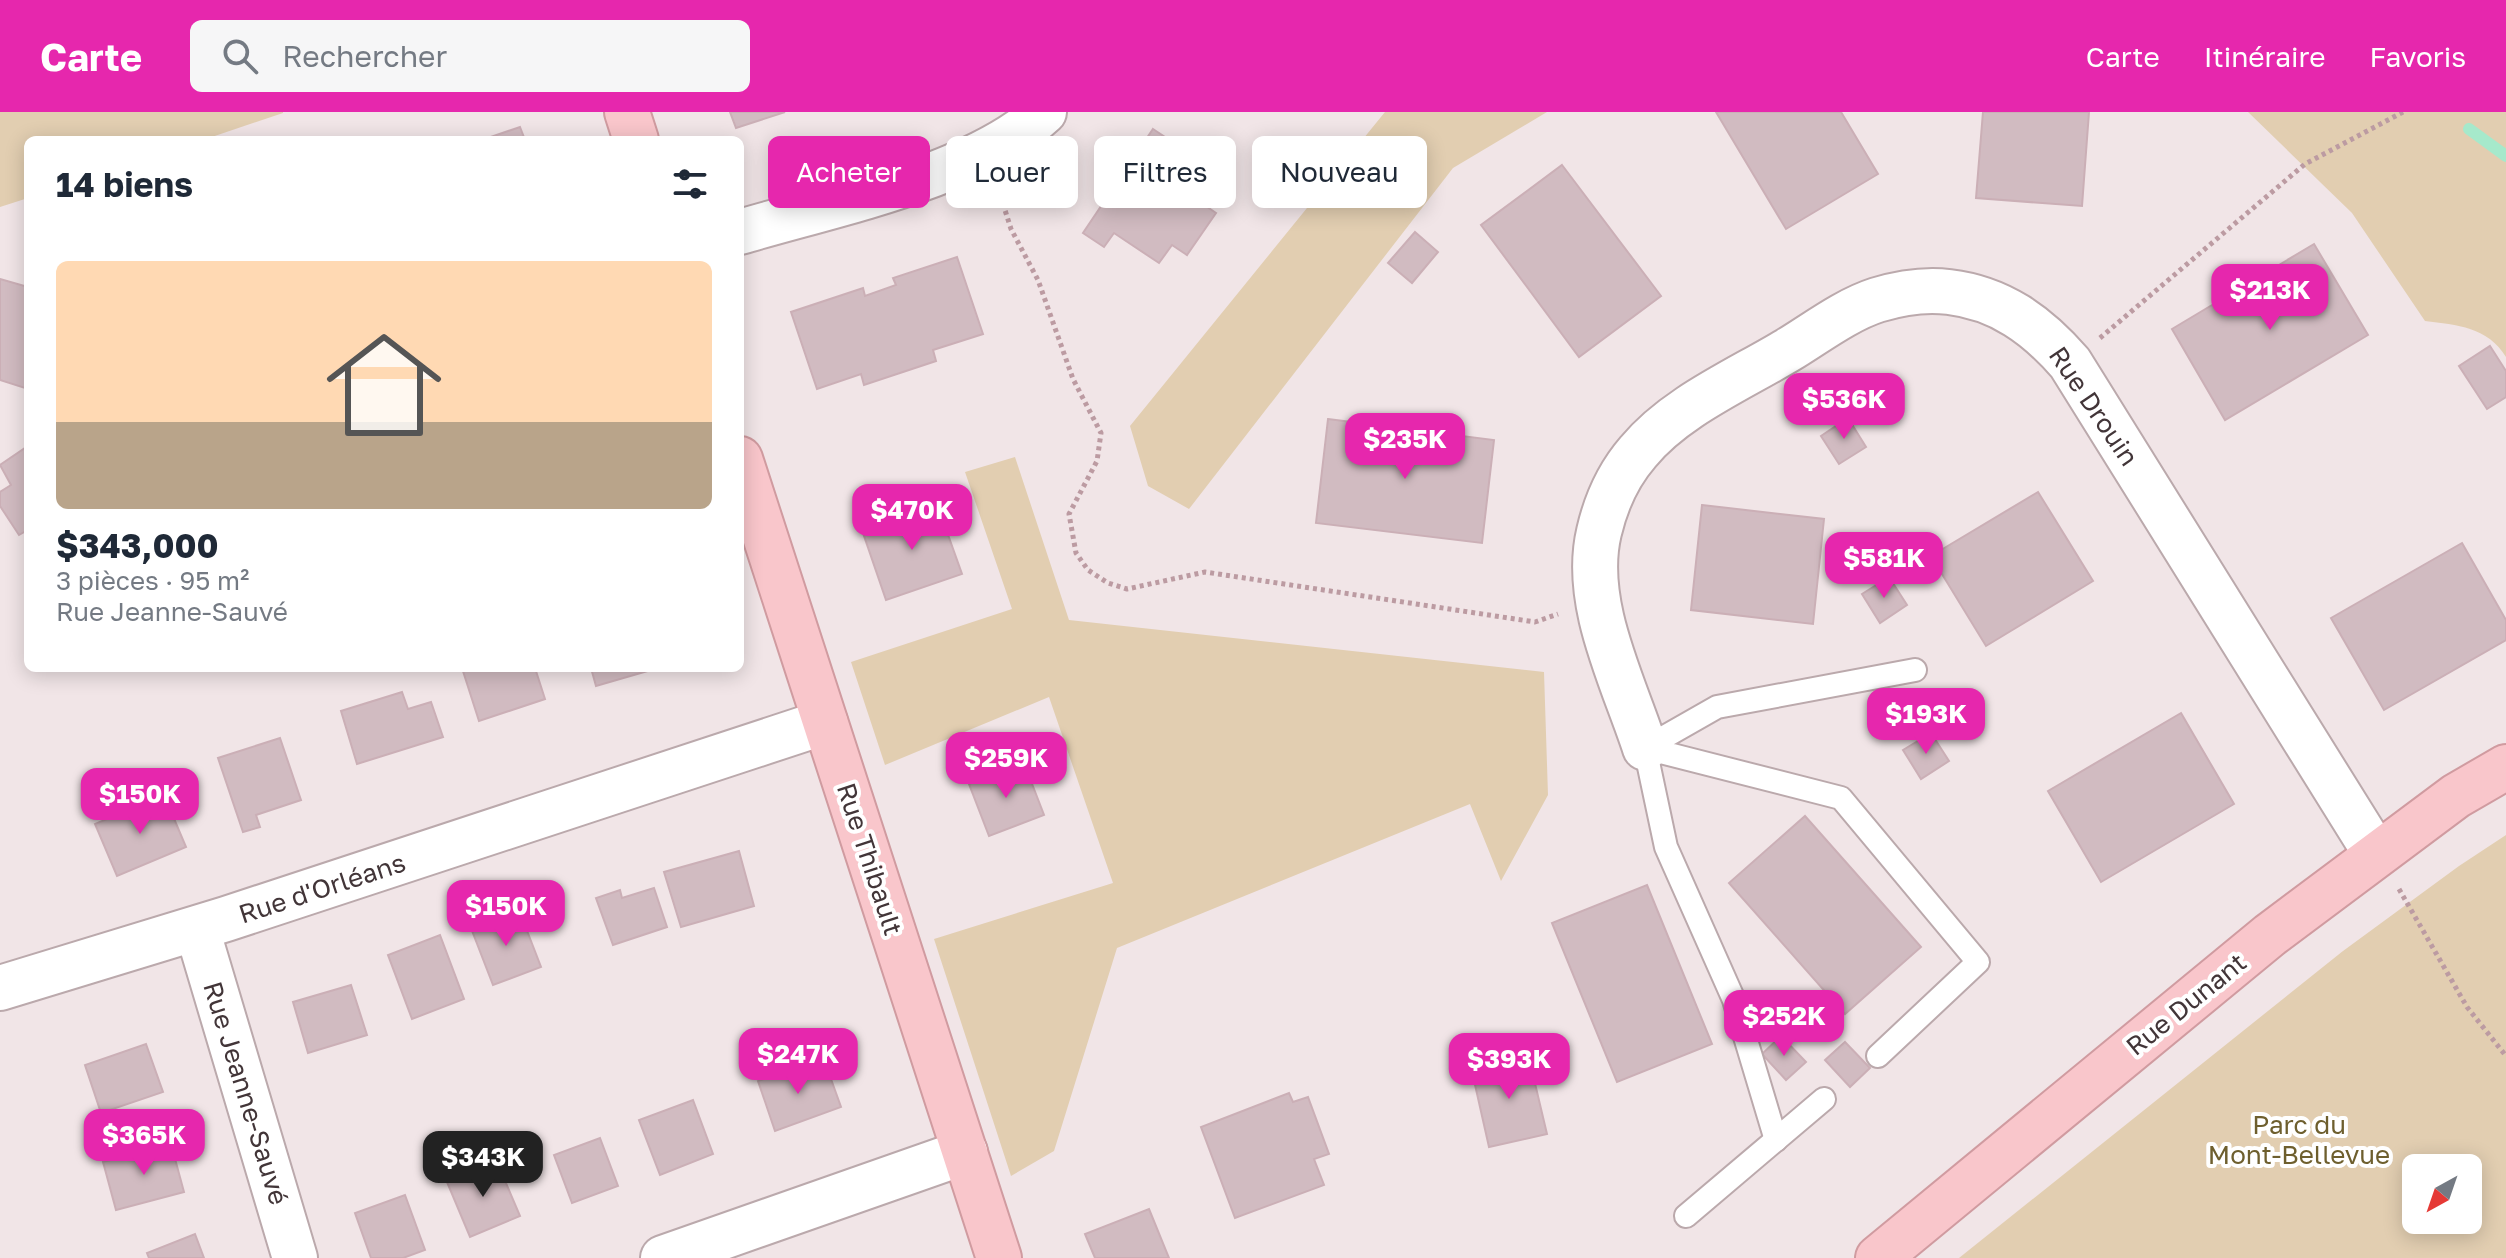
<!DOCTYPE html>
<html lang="fr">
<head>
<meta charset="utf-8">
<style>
	:root { --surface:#fff; --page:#f6f6f7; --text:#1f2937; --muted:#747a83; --accent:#e627ad }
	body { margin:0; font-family:"Golos Text",sans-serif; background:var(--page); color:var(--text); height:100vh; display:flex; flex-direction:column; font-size:30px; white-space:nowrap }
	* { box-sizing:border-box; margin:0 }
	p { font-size:26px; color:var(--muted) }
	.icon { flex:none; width:44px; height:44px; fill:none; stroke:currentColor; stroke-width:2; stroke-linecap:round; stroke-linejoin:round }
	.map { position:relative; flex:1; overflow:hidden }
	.drawer { position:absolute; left:24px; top:24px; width:720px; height:536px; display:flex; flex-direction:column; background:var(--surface); border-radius:12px; box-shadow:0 4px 20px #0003 }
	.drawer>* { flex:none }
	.banner { position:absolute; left:768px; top:24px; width:760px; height:72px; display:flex; gap:16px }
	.needle { width:52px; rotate:220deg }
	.buttons { position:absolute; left:2402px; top:1042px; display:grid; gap:16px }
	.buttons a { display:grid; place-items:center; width:80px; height:80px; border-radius:12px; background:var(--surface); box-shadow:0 4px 20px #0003; font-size:40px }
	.price { position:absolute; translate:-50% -68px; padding:0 18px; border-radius:16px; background:var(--accent); color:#fff; font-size:26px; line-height:52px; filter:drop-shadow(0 2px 4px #0008) }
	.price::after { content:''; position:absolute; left:50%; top:48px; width:24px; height:18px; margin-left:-12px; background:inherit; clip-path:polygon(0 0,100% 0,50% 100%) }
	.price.selected { background:#222; color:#fff }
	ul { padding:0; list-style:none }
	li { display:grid; align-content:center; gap:16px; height:424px; padding:0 32px }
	li span { display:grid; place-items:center; height:248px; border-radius:12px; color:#555 }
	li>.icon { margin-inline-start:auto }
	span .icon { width:144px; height:144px; fill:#fffc; stroke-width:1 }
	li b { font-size:34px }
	h2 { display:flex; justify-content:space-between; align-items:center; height:96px; padding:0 32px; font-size:34px }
	.chip { padding:0 28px; border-radius:12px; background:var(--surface); box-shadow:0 4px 20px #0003; font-size:28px; line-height:72px }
	.chip.selected { background:var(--accent); color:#fff }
	header { display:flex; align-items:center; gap:48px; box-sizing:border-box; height:112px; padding:0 40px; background:var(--accent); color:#fff }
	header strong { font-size:38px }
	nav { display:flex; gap:44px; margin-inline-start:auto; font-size:28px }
	.search { width:560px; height:72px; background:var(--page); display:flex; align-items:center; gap:20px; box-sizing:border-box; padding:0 28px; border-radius:12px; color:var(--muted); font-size:30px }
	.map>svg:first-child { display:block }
	.green { fill:#e2ceb1; fill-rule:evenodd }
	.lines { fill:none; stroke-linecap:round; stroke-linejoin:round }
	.stream { stroke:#a6e9cb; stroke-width:12 }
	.building { fill:#d1bbc1; stroke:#cbafb6; stroke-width:2 }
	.lane-casing { stroke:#bba9ac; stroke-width:26 }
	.street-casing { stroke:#bba9ac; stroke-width:48 }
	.secondary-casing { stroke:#d09ba0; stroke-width:48 }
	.path { stroke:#bc9ba2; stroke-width:5; stroke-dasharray:4 4; stroke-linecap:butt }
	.lane { stroke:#fff; stroke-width:22 }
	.street { stroke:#fff; stroke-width:44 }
	.secondary { stroke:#f9c6cb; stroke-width:44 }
	.labels { text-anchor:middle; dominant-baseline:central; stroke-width:8; stroke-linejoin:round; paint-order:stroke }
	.street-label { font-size:26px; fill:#423538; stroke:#fff }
	.park-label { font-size:26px; fill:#6e5f2e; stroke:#fff }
</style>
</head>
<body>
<header>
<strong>Carte</strong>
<div class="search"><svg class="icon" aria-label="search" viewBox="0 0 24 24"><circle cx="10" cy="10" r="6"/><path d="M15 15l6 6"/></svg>Rechercher</div>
<nav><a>Carte</a><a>Itinéraire</a><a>Favoris</a></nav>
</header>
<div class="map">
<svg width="2506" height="1146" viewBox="0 0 2506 1146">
	<rect width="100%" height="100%" fill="#f1e5e7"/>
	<!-- green -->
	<g class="green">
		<path d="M0 0H283V1L203 28H28V86L0 95Z"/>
		<path d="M1385 0H1547L1453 56 1189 397 1148 374 1130 314Z"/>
		<path d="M2248 0H2506V245C2488 215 2457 213 2425 209L2352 101Z"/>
		<path d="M1015 345 1069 508 1544 560 1548 683 1501 769 1470 692 1117 836 1054 1039 1011 1064 934 827 1113 771 1049 585 885 653 851 550 1012 497 965 360Z"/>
		<path d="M2506 723V1146H1959L2343 839 2459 754ZM2416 1056H2468V1108H2416Z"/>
	</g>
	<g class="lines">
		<!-- stream -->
		<path class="stream" d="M2469 17 2506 44"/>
	</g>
	<!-- building -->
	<g class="building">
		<path d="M730 0H785L736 16Z"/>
		<path d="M1716 0H1841L1878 62 1786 117Z"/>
		<path d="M1983 0H2089L2082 94 1976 86Z"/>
		<path d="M520 15 525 28H482Z"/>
		<path d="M1153 17 1174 31 1165 44 1211 75 1200 90 1216 101 1187 143 1172 133 1159 151 1114 121 1104 135 1083 121Z"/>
		<path d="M1562 53 1661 184 1579 245 1481 113Z"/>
		<path d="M1415 120 1438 140 1412 171 1388 151Z"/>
		<path d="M2314 132 2368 223 2225 308 2172 217Z"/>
		<path d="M957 145 983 222 933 238 936 249 864 273 861 262 817 277 791 200 863 176 865 184 896 173 893 166Z"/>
		<path d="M0 167 28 175V277L0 268Z"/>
		<path d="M2490 234 2506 259V285L2487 297 2459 254Z"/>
		<path d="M1848 306 1866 335 1839 352 1821 324Z"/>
		<path d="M1328 307 1494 328 1482 431 1316 411Z"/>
		<path d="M28 334V421L26 419 19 423 0 394V380L11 373 0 353Z"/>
		<path d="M2038 380 2093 469 1986 534 1931 444Z"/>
		<path d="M937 392 962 462 886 488 862 418Z"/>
		<path d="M1702 393 1824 407 1813 512 1691 498Z"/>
		<path d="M2462 431 2506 508V528L2384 598 2331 506Z"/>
		<path d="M1889 465 1907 493 1880 511 1862 482Z"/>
		<path d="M462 556H535L545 587 479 609Z"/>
		<path d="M591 556H658L596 574Z"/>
		<path d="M402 580 408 597 431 590 443 625 357 652 341 599Z"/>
		<path d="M2181 601 2234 692 2101 770 2048 679Z"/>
		<path d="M1931 621 1949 649 1921 667 1903 638Z"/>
		<path d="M280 626 301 688 256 703 260 715 243 720 218 646Z"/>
		<path d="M1024 651 1044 703 989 724 969 672Z"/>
		<path d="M164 683 186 735 117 764 95 712Z"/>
		<path d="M1805 704 1921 835 1845 902 1729 771Z"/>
		<path d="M739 739 754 794 681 815 664 760Z"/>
		<path d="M1647 773 1712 932 1617 970 1552 811Z"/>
		<path d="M654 776 667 815 613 833 596 786 620 778 622 786Z"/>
		<path d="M519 798 541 855 493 873 471 816Z"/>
		<path d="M440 823 464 887 412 907 388 843Z"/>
		<path d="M351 873 367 923 308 941 293 890Z"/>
		<path d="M1781 924 1806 950 1786 968 1762 942Z"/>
		<path d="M1845 930 1870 956 1850 975 1825 948Z"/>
		<path d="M146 932 163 980 101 1001 85 953Z"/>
		<path d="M1528 942 1547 1022 1489 1035 1471 955Z"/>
		<path d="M803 953 806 964 827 956 841 995 775 1019 758 969Z"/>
		<path d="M1289 981 1293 990 1308 985 1329 1042 1314 1047 1324 1073 1235 1106 1201 1015Z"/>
		<path d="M693 988 713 1042 660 1063 639 1008Z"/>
		<path d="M600 1026 618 1074 572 1091 554 1043Z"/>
		<path d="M171 1032 184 1080 116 1098 103 1050Z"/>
		<path d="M497 1050 520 1104 470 1125 447 1070Z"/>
		<path d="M405 1083 425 1138 403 1146H371L355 1101Z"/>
		<path d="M1149 1097 1169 1146H1095L1085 1122Z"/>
		<path d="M195 1122 204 1146H149L147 1141Z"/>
	</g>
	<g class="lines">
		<!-- lane casing -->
		<g class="lane-casing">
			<g id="lane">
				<path d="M1645 636 1666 735 1734 888 1776 1028"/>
				<path d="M1878 944 1978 850 1841 686 1645 636 1717 595 1915 558"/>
				<path d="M1686 1104 1824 987"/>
			</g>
		</g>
		<!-- street casing -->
		<g class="street-casing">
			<g id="street">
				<path d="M740 120C833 92 974 65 1044 0"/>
				<path d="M1645 636C1624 571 1582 491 1599 420 1606 390 1618 363 1638 340 1675 295 1738 268 1788 238 1816 221 1846 198 1877 188 1900 181 1925 177 1949 180 2000 186 2037 213 2070 251L2376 742"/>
				<path d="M197 817 295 1146"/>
				<path d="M0 876 226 807 825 610"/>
				<path d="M663 1146 965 1040"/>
			</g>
		</g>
		<!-- secondary casing -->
		<g class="secondary-casing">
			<g id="secondary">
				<path d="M627 0 636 28"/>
				<path d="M740 347 999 1146"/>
				<path d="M1878 1146 2270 823 2456 684 2506 655"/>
			</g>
		</g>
		<!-- path -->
		<g class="path">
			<path d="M998 76 1011 117 1038 168 1073 267 1101 321 1097 349 1069 402 1076 441 1088 458 1108 471 1127 477 1205 460 1535 510 1558 502"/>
			<path d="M2100 226 2305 52 2403 0"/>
			<path d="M2399 777 2467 895 2506 944"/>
		</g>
		<!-- lane -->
		<use href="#lane" class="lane"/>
		<!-- street -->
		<use href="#street" class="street"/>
		<!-- secondary -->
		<use href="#secondary" class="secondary"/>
	</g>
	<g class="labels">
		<!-- street labels -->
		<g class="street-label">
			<text transform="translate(2094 294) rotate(56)">Rue Drouin</text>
			<text transform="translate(870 747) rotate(72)">Rue Thibault</text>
			<text transform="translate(322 776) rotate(-18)">Rue d'Orléans</text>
			<text transform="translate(2186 892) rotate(-39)">Rue Dunant</text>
			<text transform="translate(246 981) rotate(73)">Rue Jeanne-Sauvé</text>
		</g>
		<!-- park labels -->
		<g class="park-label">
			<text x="2299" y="1012">Parc du<tspan x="2299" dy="30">Mont-Bellevue</tspan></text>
		</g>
	</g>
</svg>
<div class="buttons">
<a><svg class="needle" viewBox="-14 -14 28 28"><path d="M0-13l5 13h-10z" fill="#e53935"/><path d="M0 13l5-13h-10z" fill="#747a83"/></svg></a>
</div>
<b class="price" style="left:2270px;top:220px">$213K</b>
<b class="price" style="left:1844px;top:329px">$536K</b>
<b class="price" style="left:1405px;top:369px">$235K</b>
<b class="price" style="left:912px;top:440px">$470K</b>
<b class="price" style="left:1884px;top:488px">$581K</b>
<b class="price" style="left:1926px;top:644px">$193K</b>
<b class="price" style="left:1006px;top:688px">$259K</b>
<b class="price" style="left:140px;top:724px">$150K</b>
<b class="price" style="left:506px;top:836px">$150K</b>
<b class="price" style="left:1784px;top:946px">$252K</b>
<b class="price" style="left:798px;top:984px">$247K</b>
<b class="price" style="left:1509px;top:989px">$393K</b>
<b class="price" style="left:144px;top:1065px">$365K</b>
<b class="price selected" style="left:483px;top:1087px">$343K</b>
<div class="banner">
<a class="chip selected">Acheter</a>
<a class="chip">Louer</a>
<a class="chip">Filtres</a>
<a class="chip">Nouveau</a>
</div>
<section class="drawer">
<h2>14 biens<svg class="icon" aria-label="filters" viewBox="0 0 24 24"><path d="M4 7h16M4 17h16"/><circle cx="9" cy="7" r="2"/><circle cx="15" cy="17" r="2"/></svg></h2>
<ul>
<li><span style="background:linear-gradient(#ffd9b3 65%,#b9a48a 0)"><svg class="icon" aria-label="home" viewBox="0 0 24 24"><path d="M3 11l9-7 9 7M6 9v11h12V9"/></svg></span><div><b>$343,000</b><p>3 pièces · 95 m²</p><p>Rue Jeanne-Sauvé</p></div></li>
</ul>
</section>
</div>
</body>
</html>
